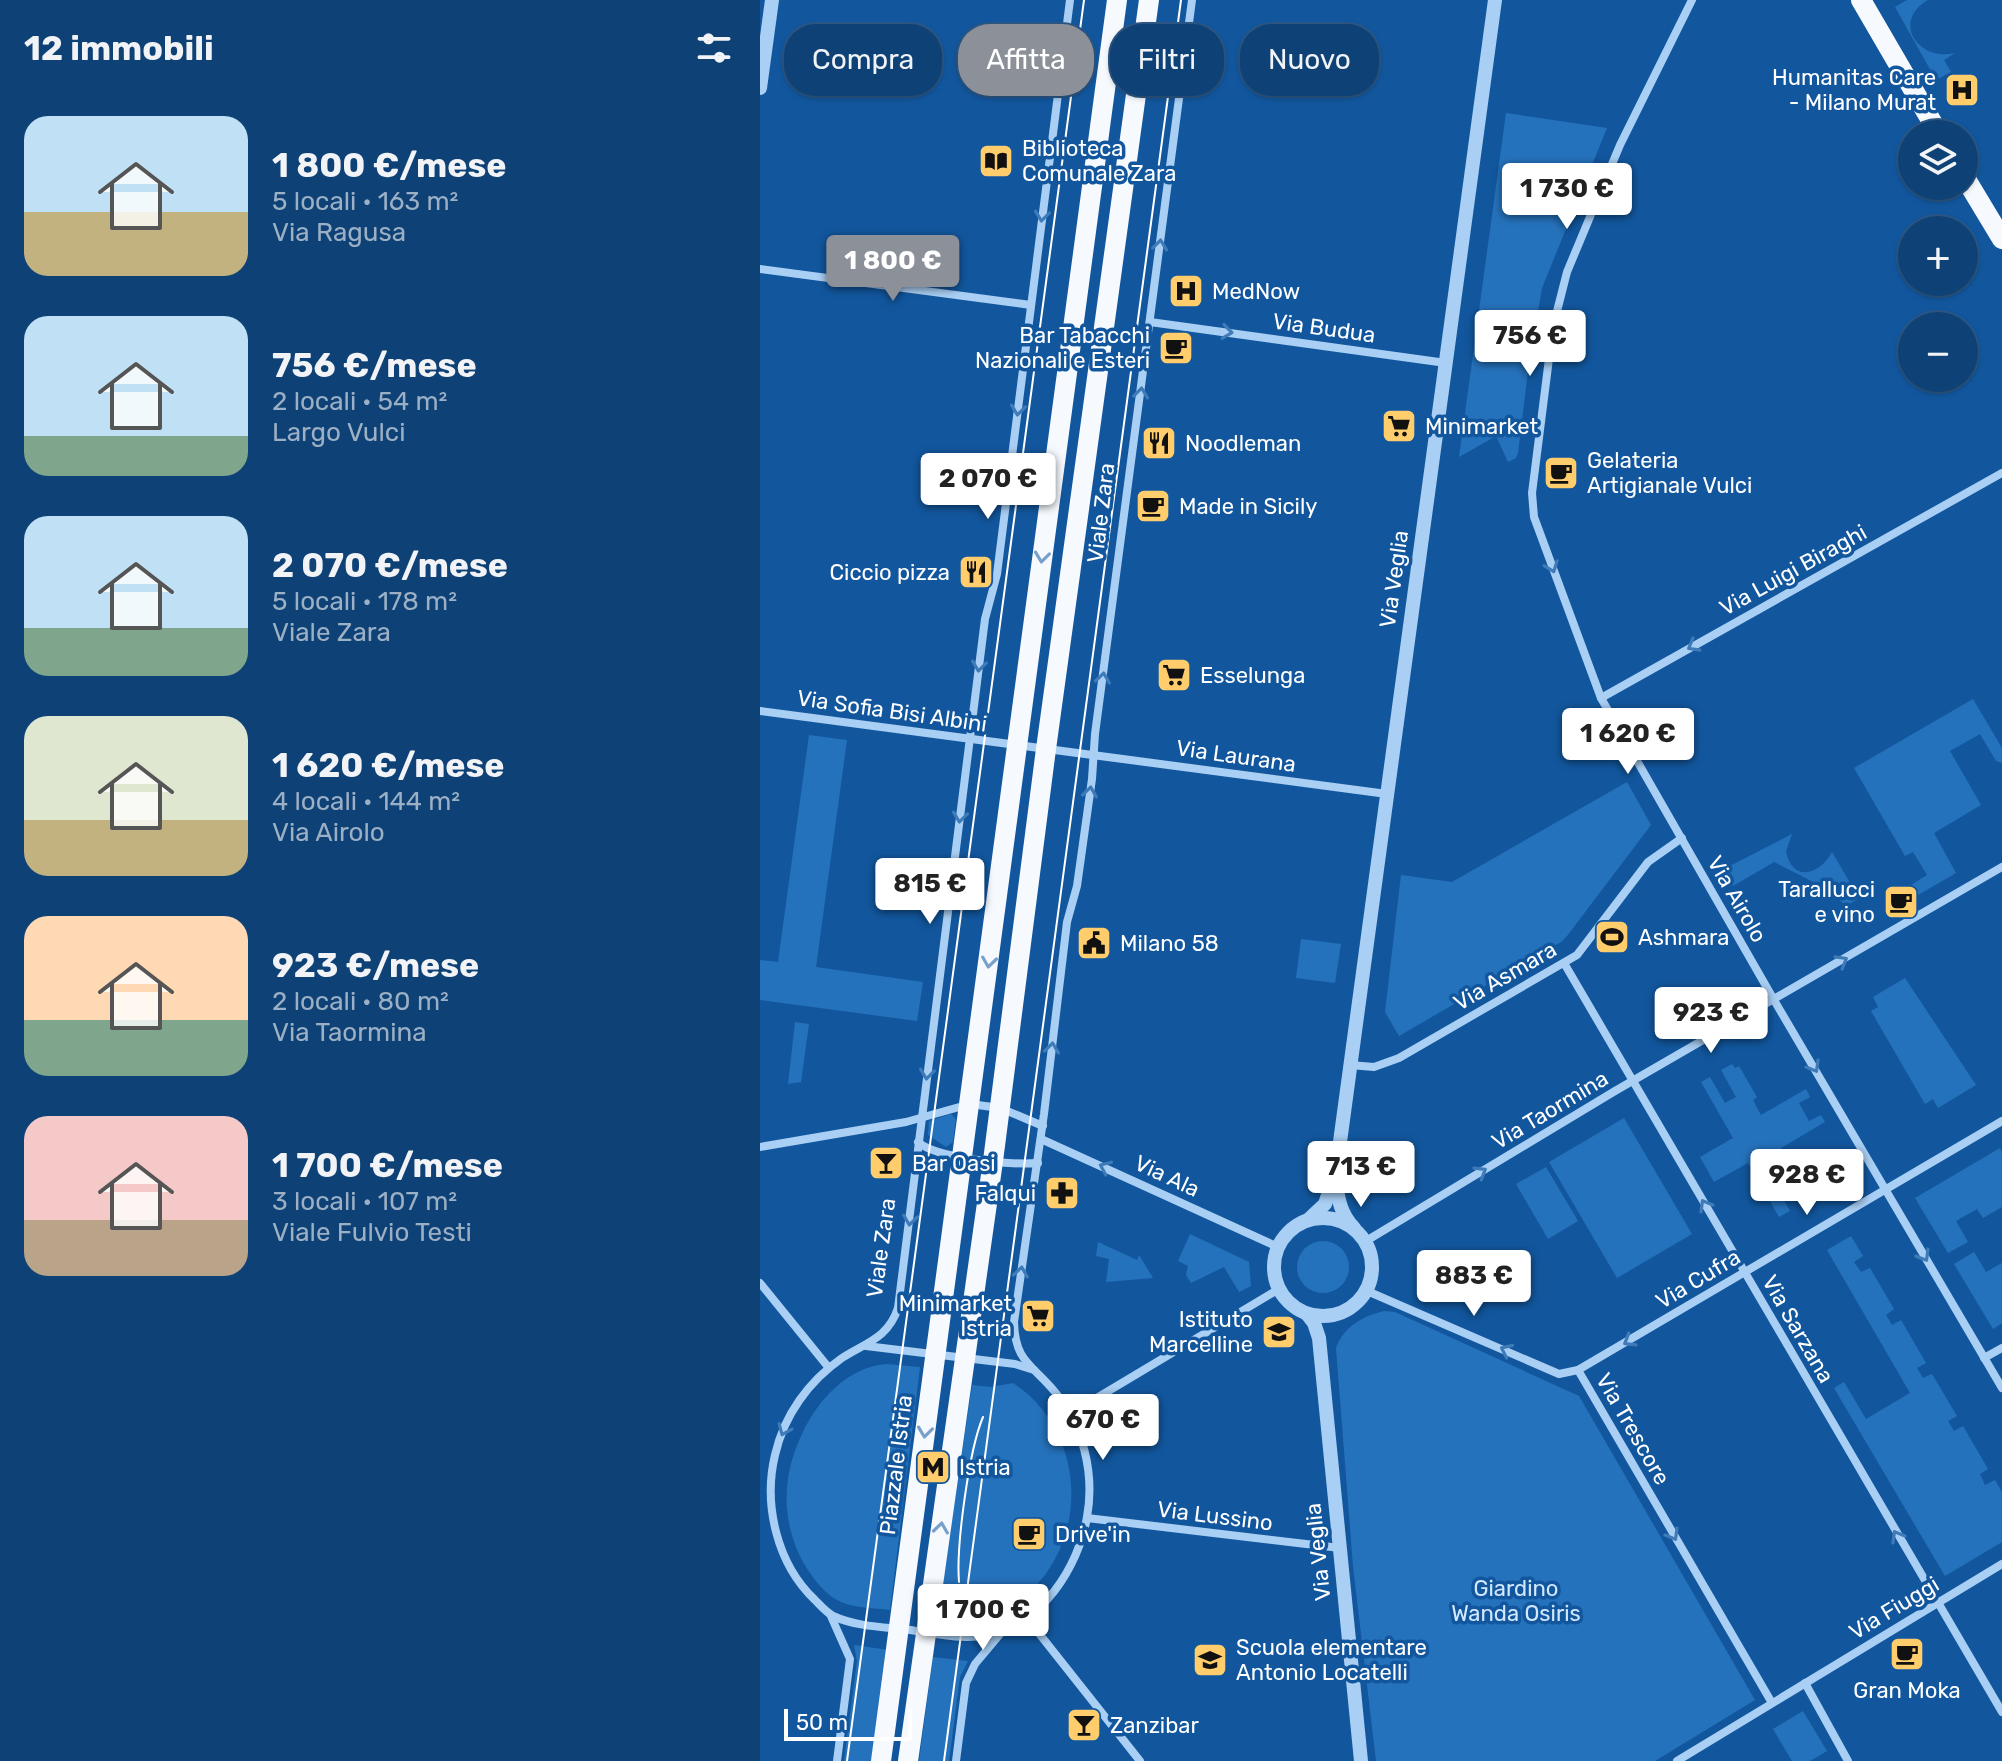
<!DOCTYPE html>
<html lang="it">
<head>
<meta charset="utf-8">
<style>
	:root { --surface:#0e4176; --page:#1c4c7e; --text:#f1f3f6; --muted:#9bafc5; --line:#2e5a88; --accent:#8c9099 }
	body { margin:0; font-family:Rubik,sans-serif; background:var(--page); color:var(--text); height:100vh; display:flex; flex-direction:column; font-size:30px; white-space:nowrap }
	* { box-sizing:border-box; margin:0 }
	p { font-size:26px; color:var(--muted) }
	.icon { flex:none; width:44px; height:44px; fill:none; stroke:currentColor; stroke-width:2; stroke-linecap:round; stroke-linejoin:round }
	.map { position:relative; flex:1; overflow:hidden }
	.side { display:flex; flex-direction:column; background:var(--surface); width:760px }
	.side>* { flex:none }
	.hud { position:absolute; left:24px; top:24px; width:760px; height:72px; display:flex; gap:16px }
	.buttons { position:absolute; left:1138px; top:120px; display:grid; gap:16px }
	.buttons a { display:grid; place-items:center; width:80px; height:80px; border-radius:50%; background:var(--surface); box-shadow:0 2px 6px #0004,0 0 0 2px var(--line); font-size:40px }
	.scale { position:absolute; left:24px; bottom:20px; width:128px; box-sizing:border-box; padding-left:8px; border:4px solid #fff; border-top:0; font-size:22px; line-height:28px; white-space:nowrap; color:#fff; -webkit-text-stroke:6px #12579e; paint-order:stroke }
	.price { position:absolute; translate:-50% -68px; padding:0 18px; border-radius:8px; background:#fff; color:#222; font-size:26px; line-height:52px; filter:drop-shadow(0 2px 4px #0008) }
	.price::after { content:''; position:absolute; left:50%; top:48px; width:24px; height:18px; margin-left:-12px; background:inherit; clip-path:polygon(0 0,100% 0,50% 100%) }
	.price.active { background:var(--accent); color:#fff }
	ul { padding:0; list-style:none }
	li { display:flex; align-items:center; gap:24px; height:200px; padding:0 24px }
	li span { display:grid; place-items:center; flex:none; width:224px; height:160px; border-radius:24px; color:#555 }
	li>.icon { margin-inline-start:auto }
	span .icon { width:96px; height:96px; fill:#fffc; stroke-width:1 }
	li b { font-size:34px }
	h2 { display:flex; justify-content:space-between; align-items:center; height:96px; padding:0 24px; font-size:34px }
	.pill { padding:0 28px; border-radius:32px; background:var(--surface); box-shadow:0 2px 6px #0004,0 0 0 2px var(--line); font-size:28px; line-height:72px }
	.pill.active { background:var(--accent); color:#fff }
	main { display:flex; flex:1; min-height:0 }
	.map>svg:first-child { display:block }
	.green { fill:#2572bc }
	.lines { fill:none; stroke-linecap:round; stroke-linejoin:round }
	.minor { stroke:#a9cff4; stroke-width:8 }
	.tertiary { stroke:#a9cff4; stroke-width:14 }
	.primary { stroke:#f6faff; stroke-width:20 }
	.tram { stroke:#fff; stroke-width:2 }
	.oneway { stroke:#3f7bb8 }
	.oneway2 { stroke:#79a0ca }
	.labels { text-anchor:middle; dominant-baseline:central; stroke-width:7; stroke-linejoin:round; paint-order:stroke }
	.poi-label { font-size:22px; fill:#fff; stroke:#12579e; text-anchor:start }
	.street-label { font-size:22px; fill:#fff; stroke:#12579e }
	.park-label { font-size:22px; fill:#d2e8fe; stroke:#12579e }
</style>
</head>
<body>
<main>
<section class="side">
<h2>12 immobili<svg class="icon" aria-label="filters" viewBox="0 0 24 24"><path d="M4 7h16M4 17h16"/><circle cx="9" cy="7" r="2"/><circle cx="15" cy="17" r="2"/></svg></h2>
<ul>
<li><span style="background:linear-gradient(#bfe0f5 60%,#c2b280 0)"><svg class="icon" aria-label="home" viewBox="0 0 24 24"><path d="M3 11l9-7 9 7M6 9v11h12V9"/></svg></span><div><b>1 800 €/mese</b><p>5 locali · 163 m²</p><p>Via Ragusa</p></div></li>
<li><span style="background:linear-gradient(#bfe0f5 75%,#7fa58c 0)"><svg class="icon" aria-label="home" viewBox="0 0 24 24"><path d="M3 11l9-7 9 7M6 9v11h12V9"/></svg></span><div><b>756 €/mese</b><p>2 locali · 54 m²</p><p>Largo Vulci</p></div></li>
<li><span style="background:linear-gradient(#bfe0f5 70%,#7fa58c 0)"><svg class="icon" aria-label="home" viewBox="0 0 24 24"><path d="M3 11l9-7 9 7M6 9v11h12V9"/></svg></span><div><b>2 070 €/mese</b><p>5 locali · 178 m²</p><p>Viale Zara</p></div></li>
<li><span style="background:linear-gradient(#dfe7d0 65%,#c2b280 0)"><svg class="icon" aria-label="home" viewBox="0 0 24 24"><path d="M3 11l9-7 9 7M6 9v11h12V9"/></svg></span><div><b>1 620 €/mese</b><p>4 locali · 144 m²</p><p>Via Airolo</p></div></li>
<li><span style="background:linear-gradient(#ffd9b3 65%,#7fa58c 0)"><svg class="icon" aria-label="home" viewBox="0 0 24 24"><path d="M3 11l9-7 9 7M6 9v11h12V9"/></svg></span><div><b>923 €/mese</b><p>2 locali · 80 m²</p><p>Via Taormina</p></div></li>
<li><span style="background:linear-gradient(#f6c9c9 65%,#b9a48a 0)"><svg class="icon" aria-label="home" viewBox="0 0 24 24"><path d="M3 11l9-7 9 7M6 9v11h12V9"/></svg></span><div><b>1 700 €/mese</b><p>3 locali · 107 m²</p><p>Viale Fulvio Testi</p></div></li>
</ul>
</section>
<div class="map">
<svg width="1242" height="1761" viewBox="0 0 1242 1761">
	<rect width="100%" height="100%" fill="#12579e"/>
	<!-- green -->
	<g class="green">
		<path d="M1147 0H1168C1131 21 1158 62 1195 53L1184 60 1191 72 1176 80 1135 7Z"/>
		<path d="M746 113 847 128 782 288 768 371 758 453 756 458 748 462 736 436 699 457Z"/>
		<path d="M1213 699 1242 748V763L1236 761 1220 734 1190 751 1221 805 1174 833 1196 873 1146 902 1140 892 1167 875 1153 852 1145 856 1094 768Z"/>
		<path d="M49 735 87 740 56 967 163 982 157 1021 0 1000V960L18 962Z"/>
		<path d="M867 782 891 825 807 936 801 942 639 1036 625 1012 641 875 692 882Z"/>
		<path d="M1032 834 1026 851C1032 883 1060 875 1072 852L1099 898 1086 906 1067 889 1014 862 973 886 966 868Z"/>
		<path d="M541 939 581 944 575 983 536 978Z"/>
		<path d="M1145 978 1216 1085 1178 1108 1173 1099 1165 1104 1111 1011 1118 1007 1113 997Z"/>
		<path d="M35 1022 49 1024 41 1082 28 1084Z"/>
		<path d="M972 1064 975 1068 979 1066 997 1097 993 1100 1001 1115 1046 1089 1050 1097 1039 1103 1049 1121 1061 1115 1065 1122 1021 1148 1029 1163 1035 1160 1054 1191 1048 1195 1050 1199 1040 1205 1026 1179 1016 1185 1030 1211 1019 1217 988 1163 954 1182 940 1157 973 1138 941 1082 950 1077 965 1103 976 1097 961 1070Z"/>
		<path d="M191 1114 196 1119 193 1142 186 1147 168 1135 169 1121Z"/>
		<path d="M864 1118 932 1234 857 1278 789 1162Z"/>
		<path d="M1240 1148 1242 1152V1207L1223 1218 1217 1209 1196 1221 1208 1242 1188 1253 1155 1198Z"/>
		<path d="M786 1167 818 1221 788 1239 756 1184Z"/>
		<path d="M430 1234 489 1262 491 1286 479 1292 464 1267 431 1283 426 1275 428 1266 418 1261Z"/>
		<path d="M1091 1236 1103 1256 1094 1262 1101 1272 1110 1268 1134 1309 1126 1315 1132 1325 1141 1320 1166 1363 1157 1368 1163 1378 1172 1374 1197 1416 1188 1421 1194 1431 1203 1426 1228 1469 1220 1474 1225 1485 1235 1480 1242 1492V1542L1185 1576 1074 1388 1084 1382 1106 1419 1150 1393 1067 1250Z"/>
		<circle cx="563" cy="1267" r="26"/>
		<path d="M338 1242 377 1260 379 1255 393 1278 346 1282 349 1259 336 1256Z"/>
		<path d="M1214 1252 1226 1272 1242 1263V1323L1233 1329 1194 1264Z"/>
		<path d="M625 1311 635 1312 819 1396 995 1700 895 1761H616L593 1566 576 1348C583 1327 604 1315 625 1311Z"/>
		<path d="M126 1364 160 1367 130 1610C115 1608 95 1608 81 1602 68 1596 58 1585 50 1573 31 1546 23 1511 28 1479 36 1429 72 1369 126 1364Z"/>
		<path d="M253 1383C323 1429 331 1531 272 1590 257 1606 237 1619 214 1621 203 1621 189 1618 178 1616L212 1385 231 1387Z"/>
		<path d="M94 1645 129 1650 113 1761H84L97 1661Z"/>
		<path d="M173 1657 208 1661 200 1677 189 1761H159Z"/>
		<path d="M1043 1711 1067 1751 1050 1761H1032L1013 1729Z"/>
	</g>
	<g class="lines">
		<!-- minor -->
		<g class="minor">
			<path d="M310 0 237 574 225 619 138 1308C128 1338 107 1342 82 1358 49 1381 24 1415 15 1455 3 1505 17 1564 55 1600 61 1606 66 1612 73 1616 97 1627 125 1627 150 1630 176 1634 203 1640 228 1635 281 1626 319 1566 327 1517 335 1473 323 1426 295 1392 272 1364 255 1362 254 1322L284 1114 307 922 317 886 332 779 335 734 432 0"/>
			<path d="M932 0 860 145 807 272 793 327 772 493 774 517 841 698 1014 1000 1242 1388"/>
			<path d="M0 269 271 305"/>
			<path d="M390 322 686 363"/>
			<path d="M841 698 1242 473"/>
			<path d="M0 711 627 794"/>
			<path d="M804 963 1242 1712"/>
			<path d="M590 1065 614 1067 639 1058 817 955 888 862 922 838"/>
			<path d="M281 1139 518 1247"/>
			<path d="M158 1142C177 1159 252 1165 278 1163"/>
			<path d="M0 1147 146 1122 210 1104 240 1108 283 1126"/>
			<path d="M606 1241 855 1091 1242 867"/>
			<path d="M0 1283 69 1368"/>
			<path d="M607 1291 799 1374 818 1370 1242 1121"/>
			<path d="M106 1346 255 1364 274 1370"/>
			<path d="M1224 1358 1242 1348"/>
			<path d="M818 1370 1012 1703"/>
			<path d="M310 1414 519 1289"/>
			<path d="M327 1518 580 1548"/>
			<path d="M70 1614 90 1659 77 1761"/>
			<path d="M266 1617 380 1761"/>
			<path d="M1045 1683 1088 1761"/>
			<path d="M196 1761 206 1683 215 1664 241 1633"/>
			<path d="M917 1761 1242 1564"/>
		</g>
		<!-- tertiary -->
		<g class="tertiary">
			<path d="M0 88 12 0"/>
			<circle cx="563" cy="1267" r="49"/>
			<path d="M549 1219 565 1204 573 1180"/>
			<path d="M594 1228C577 1211 575 1187 577 1164L735 0"/>
			<path d="M547 1314 554 1323 559 1338 601 1761"/>
		</g>
		<!-- primary -->
		<g class="primary">
			<path d="M1101 0 1179 134"/>
			<path d="M1204 176 1242 239"/>
			<path d="M121 1761 357 0"/>
			<path d="M148 1761 233 1161 286 749 389 0"/>
		</g>
		<!-- tram -->
		<g class="tram">
			<path d="M199 1582C196 1546 209 1450 223 1417"/>
			<path d="M87 1761 324 0"/>
			<path d="M184 1761 421 0"/>
		</g>
	</g>
	<!-- one-way arrows -->
	<defs><path id="oneway-chevron" d="M-2-3.5L2.5 0L-2 3.5" fill="none" stroke-width="1.6" stroke-linecap="round" stroke-linejoin="round" transform="scale(2)"/></defs>
	<g class="oneway">
		<use href="#oneway-chevron" transform="translate(282 216) rotate(97)"/>
		<use href="#oneway-chevron" transform="translate(400 245) rotate(-83)"/>
		<use href="#oneway-chevron" transform="translate(467 332) rotate(8)"/>
		<use href="#oneway-chevron" transform="translate(381 393) rotate(-83)"/>
		<use href="#oneway-chevron" transform="translate(258 410) rotate(97)"/>
		<use href="#oneway-chevron" transform="translate(792 567) rotate(70)"/>
		<use href="#oneway-chevron" transform="translate(933 646) rotate(151)"/>
		<use href="#oneway-chevron" transform="translate(219 666) rotate(97)"/>
		<use href="#oneway-chevron" transform="translate(343 678) rotate(-82)"/>
		<use href="#oneway-chevron" transform="translate(330 792) rotate(-82)"/>
		<use href="#oneway-chevron" transform="translate(200 817) rotate(97)"/>
		<use href="#oneway-chevron" transform="translate(1082 961) rotate(-30)"/>
		<use href="#oneway-chevron" transform="translate(292 1048) rotate(-83)"/>
		<use href="#oneway-chevron" transform="translate(1054 1067) rotate(60)"/>
		<use href="#oneway-chevron" transform="translate(167 1074) rotate(97)"/>
		<use href="#oneway-chevron" transform="translate(345 1167) rotate(-156)"/>
		<use href="#oneway-chevron" transform="translate(721 1172) rotate(-31)"/>
		<use href="#oneway-chevron" transform="translate(945 1205) rotate(-120)"/>
		<use href="#oneway-chevron" transform="translate(150 1220) rotate(98)"/>
		<use href="#oneway-chevron" transform="translate(1164 1256) rotate(59)"/>
		<use href="#oneway-chevron" transform="translate(261 1272) rotate(-82)"/>
		<use href="#oneway-chevron" transform="translate(869 1341) rotate(149)"/>
		<use href="#oneway-chevron" transform="translate(746 1350) rotate(-155)"/>
		<use href="#oneway-chevron" transform="translate(24 1430) rotate(113)"/>
		<use href="#oneway-chevron" transform="translate(913 1535) rotate(60)"/>
		<use href="#oneway-chevron" transform="translate(1137 1536) rotate(-120)"/>
	</g>
	<g class="oneway2">
		<use href="#oneway-chevron" transform="translate(282 557) rotate(97)"/>
		<use href="#oneway-chevron" transform="translate(229 962) rotate(98)"/>
		<use href="#oneway-chevron" transform="translate(165 1432) rotate(97)"/>
		<use href="#oneway-chevron" transform="translate(181 1528) rotate(-82)"/>
	</g>
	<!-- icons -->
	<defs>
		<g id="hospital-square" transform="scale(1.8)"><rect x="-9" y="-9" width="18" height="18" rx="4" fill="#ffcd6c" stroke="#12579e"/><path d="M-5-5h3v3.5h4V-5h3V5h-3V1.5h-4V5h-3Z" fill="#111"/></g>
		<g id="library-square" transform="scale(1.8)"><rect x="-9" y="-9" width="18" height="18" rx="4" fill="#ffcd6c" stroke="#12579e"/><path d="M-6-4Q-3-5.5-.7-3.5V5Q-3 3-6 4ZM6-4Q3-5.5 .7-3.5V5Q3 3 6 4Z" fill="#111"/></g>
		<g id="cafe-square" transform="scale(1.8)"><rect x="-9" y="-9" width="18" height="18" rx="4" fill="#ffcd6c" stroke="#12579e"/><path d="M-5.5-4.5H6V0H3Q3 3.5 0 3.5H-2.5Q-5.5 3.5-5.5 0ZM3-3.2v2h1.7v-2ZM-6 4.5H4V6H-6Z" fill="#111"/></g>
		<g id="supermarket-square" transform="scale(1.8)"><rect x="-9" y="-9" width="18" height="18" rx="4" fill="#ffcd6c" stroke="#12579e"/><path d="M-6-5.5h2.5l.6 2H6L4.5 2H-2.5L-4.4-4H-6ZM-1.5 3.2a1.3 1.3 0 1 0 .1 0ZM3 3.2a1.3 1.3 0 1 0 .1 0Z" fill="#111"/></g>
		<g id="restaurant-square" transform="scale(1.8)"><rect x="-9" y="-9" width="18" height="18" rx="4" fill="#ffcd6c" stroke="#12579e"/><path d="M-5-6h1v4h1v-4h1v4h1v-4h1v5L-1.5 .5V6h-2V.5L-5-1ZM5-6V6H3V1.5H1.5Q1.5-4 5-6Z" fill="#111"/></g>
		<g id="stadium-square" transform="scale(1.8)"><rect x="-9" y="-9" width="18" height="18" rx="4" fill="#ffcd6c" stroke="#12579e"/><path d="M0-5a6.5 5 0 1 0 0 10a6.5 5 0 1 0 0-10ZM-3.5-1.8h7v3.6h-7Z" fill="#111"/></g>
		<g id="civic-square" transform="scale(1.8)"><rect x="-9" y="-9" width="18" height="18" rx="4" fill="#ffcd6c" stroke="#12579e"/><path d="M-.6-6.5H3V-4.5H.6V-3L4-1V1h2V6H-6V1h2V-1L-.6-3ZM-1.2 2.5V6h2.4V2.5Z" fill="#111"/></g>
		<g id="bar-square" transform="scale(1.8)"><rect x="-9" y="-9" width="18" height="18" rx="4" fill="#ffcd6c" stroke="#12579e"/><path d="M-6-5H6L.8 .8V4.5H3.5V6h-7V4.5H-.8V.8Z" fill="#111"/></g>
		<g id="pharmacy-square" transform="scale(1.8)"><rect x="-9" y="-9" width="18" height="18" rx="4" fill="#ffcd6c" stroke="#12579e"/><path d="M-2-6h4v4h4v4h-4v4h-4v-4h-4v-4h4Z" fill="#111"/></g>
		<g id="school-square" transform="scale(1.8)"><rect x="-9" y="-9" width="18" height="18" rx="4" fill="#ffcd6c" stroke="#12579e"/><path d="M0-5L7-2L0 1L-7-2ZM-4 1L0 2.5L4 1V4Q0 6-4 4Z" fill="#111"/></g>
		<g id="metro-square" transform="scale(1.8)"><rect x="-9" y="-9" width="18" height="18" rx="4" fill="#ffcd6c" stroke="#12579e"/><path d="M-5.5 5V-5H-3L0 0L3-5H5.5V5H3V-.5L0 4L-3-.5V5Z" fill="#111"/></g>
	</defs>
	<g fill-rule="evenodd">
		<use href="#hospital-square" x="1202" y="90"/>
		<use href="#library-square" x="236" y="161"/>
		<use href="#hospital-square" x="426" y="291"/>
		<use href="#cafe-square" x="416" y="348"/>
		<use href="#supermarket-square" x="639" y="426"/>
		<use href="#restaurant-square" x="399" y="443"/>
		<use href="#cafe-square" x="801" y="473"/>
		<use href="#cafe-square" x="393" y="506"/>
		<use href="#restaurant-square" x="216" y="572"/>
		<use href="#supermarket-square" x="414" y="675"/>
		<use href="#cafe-square" x="1141" y="902"/>
		<use href="#stadium-square" x="852" y="937"/>
		<use href="#civic-square" x="334" y="943"/>
		<use href="#bar-square" x="126" y="1163"/>
		<use href="#pharmacy-square" x="302" y="1193"/>
		<use href="#supermarket-square" x="278" y="1316"/>
		<use href="#school-square" x="519" y="1332"/>
		<use href="#metro-square" x="173" y="1467"/>
		<use href="#cafe-square" x="269" y="1534"/>
		<use href="#cafe-square" x="1147" y="1654"/>
		<use href="#school-square" x="450" y="1660"/>
		<use href="#bar-square" x="324" y="1725"/>
	</g>
	<g class="labels">
		<!-- poi labels -->
		<g class="poi-label">
			<text x="1176" y="77" text-anchor="end">Humanitas Care<tspan x="1176" dy="25">- Milano Murat</tspan></text>
			<text x="262" y="148">Biblioteca<tspan x="262" dy="25">Comunale Zara</tspan></text>
			<text x="452" y="291">MedNow</text>
			<text x="390" y="335" text-anchor="end">Bar Tabacchi<tspan x="390" dy="25">Nazionali e Esteri</tspan></text>
			<text x="665" y="426">Minimarket</text>
			<text x="425" y="443">Noodleman</text>
			<text x="827" y="460">Gelateria<tspan x="827" dy="25">Artigianale Vulci</tspan></text>
			<text x="419" y="506">Made in Sicily</text>
			<text x="190" y="572" text-anchor="end">Ciccio pizza</text>
			<text x="440" y="675">Esselunga</text>
			<text x="1115" y="889" text-anchor="end">Tarallucci<tspan x="1115" dy="25">e vino</tspan></text>
			<text x="878" y="937">Ashmara</text>
			<text x="360" y="943">Milano 58</text>
			<text x="152" y="1163">Bar Oasi</text>
			<text x="276" y="1193" text-anchor="end">Falqui</text>
			<text x="252" y="1303" text-anchor="end">Minimarket<tspan x="252" dy="25">Istria</tspan></text>
			<text x="493" y="1319" text-anchor="end">Istituto<tspan x="493" dy="25">Marcelline</tspan></text>
			<text x="199" y="1467">Istria</text>
			<text x="295" y="1534">Drive'in</text>
			<text x="476" y="1647">Scuola elementare<tspan x="476" dy="25">Antonio Locatelli</tspan></text>
			<text x="1147" y="1690" text-anchor="middle">Gran Moka</text>
			<text x="350" y="1725">Zanzibar</text>
		</g>
		<!-- street labels -->
		<g class="street-label">
			<text transform="translate(564 328) rotate(8)">Via Budua</text>
			<text transform="translate(341 513) rotate(-83)">Viale Zara</text>
			<text transform="translate(1033 570) rotate(-29)">Via Luigi Biraghi</text>
			<text transform="translate(634 579) rotate(-82)">Via Veglia</text>
			<text transform="translate(132 711) rotate(8)">Via Sofia Bisi Albini</text>
			<text transform="translate(476 756) rotate(8)">Via Laurana</text>
			<text transform="translate(977 899) rotate(60)">Via Airolo</text>
			<text transform="translate(745 976) rotate(-30)">Via Asmara</text>
			<text transform="translate(790 1110) rotate(-31)">Via Taormina</text>
			<text transform="translate(407 1176) rotate(25)">Via Ala</text>
			<text transform="translate(121 1248) rotate(-82)">Viale Zara</text>
			<text transform="translate(938 1279) rotate(-31)">Via Cufra</text>
			<text transform="translate(1038 1329) rotate(60)">Via Sarzana</text>
			<text transform="translate(873 1429) rotate(60)">Via Trescore</text>
			<text transform="translate(136 1465) rotate(-83)">Piazzale Istria</text>
			<text transform="translate(455 1516) rotate(7)">Via Lussino</text>
			<text transform="translate(558 1552) rotate(-96)">Via Veglia</text>
			<text transform="translate(1134 1608) rotate(-31)">Via Fiuggi</text>
		</g>
		<!-- park labels -->
		<g class="park-label">
			<text x="756" y="1588">Giardino<tspan x="756" dy="25">Wanda Osiris</tspan></text>
		</g>
	</g>
</svg>
<div class="buttons">
<a><svg class="icon" aria-label="layers" viewBox="0 0 24 24"><path d="M12 4l9 5-9 5-9-5zM3 14l9 5 9-5"/></svg></a>
<a>+</a>
<a>−</a>
</div>
<div class="scale">50 m</div>
<b class="price" style="left:807px;top:231px">1 730 €</b>
<b class="price active" style="left:133px;top:303px">1 800 €</b>
<b class="price" style="left:770px;top:378px">756 €</b>
<b class="price" style="left:228px;top:521px">2 070 €</b>
<b class="price" style="left:868px;top:776px">1 620 €</b>
<b class="price" style="left:170px;top:926px">815 €</b>
<b class="price" style="left:951px;top:1055px">923 €</b>
<b class="price" style="left:601px;top:1209px">713 €</b>
<b class="price" style="left:1047px;top:1217px">928 €</b>
<b class="price" style="left:714px;top:1318px">883 €</b>
<b class="price" style="left:343px;top:1462px">670 €</b>
<b class="price" style="left:223px;top:1652px">1 700 €</b>
<div class="hud">
<a class="pill">Compra</a>
<a class="pill active">Affitta</a>
<a class="pill">Filtri</a>
<a class="pill">Nuovo</a>
</div>
</div>
</main>
</body>
</html>
